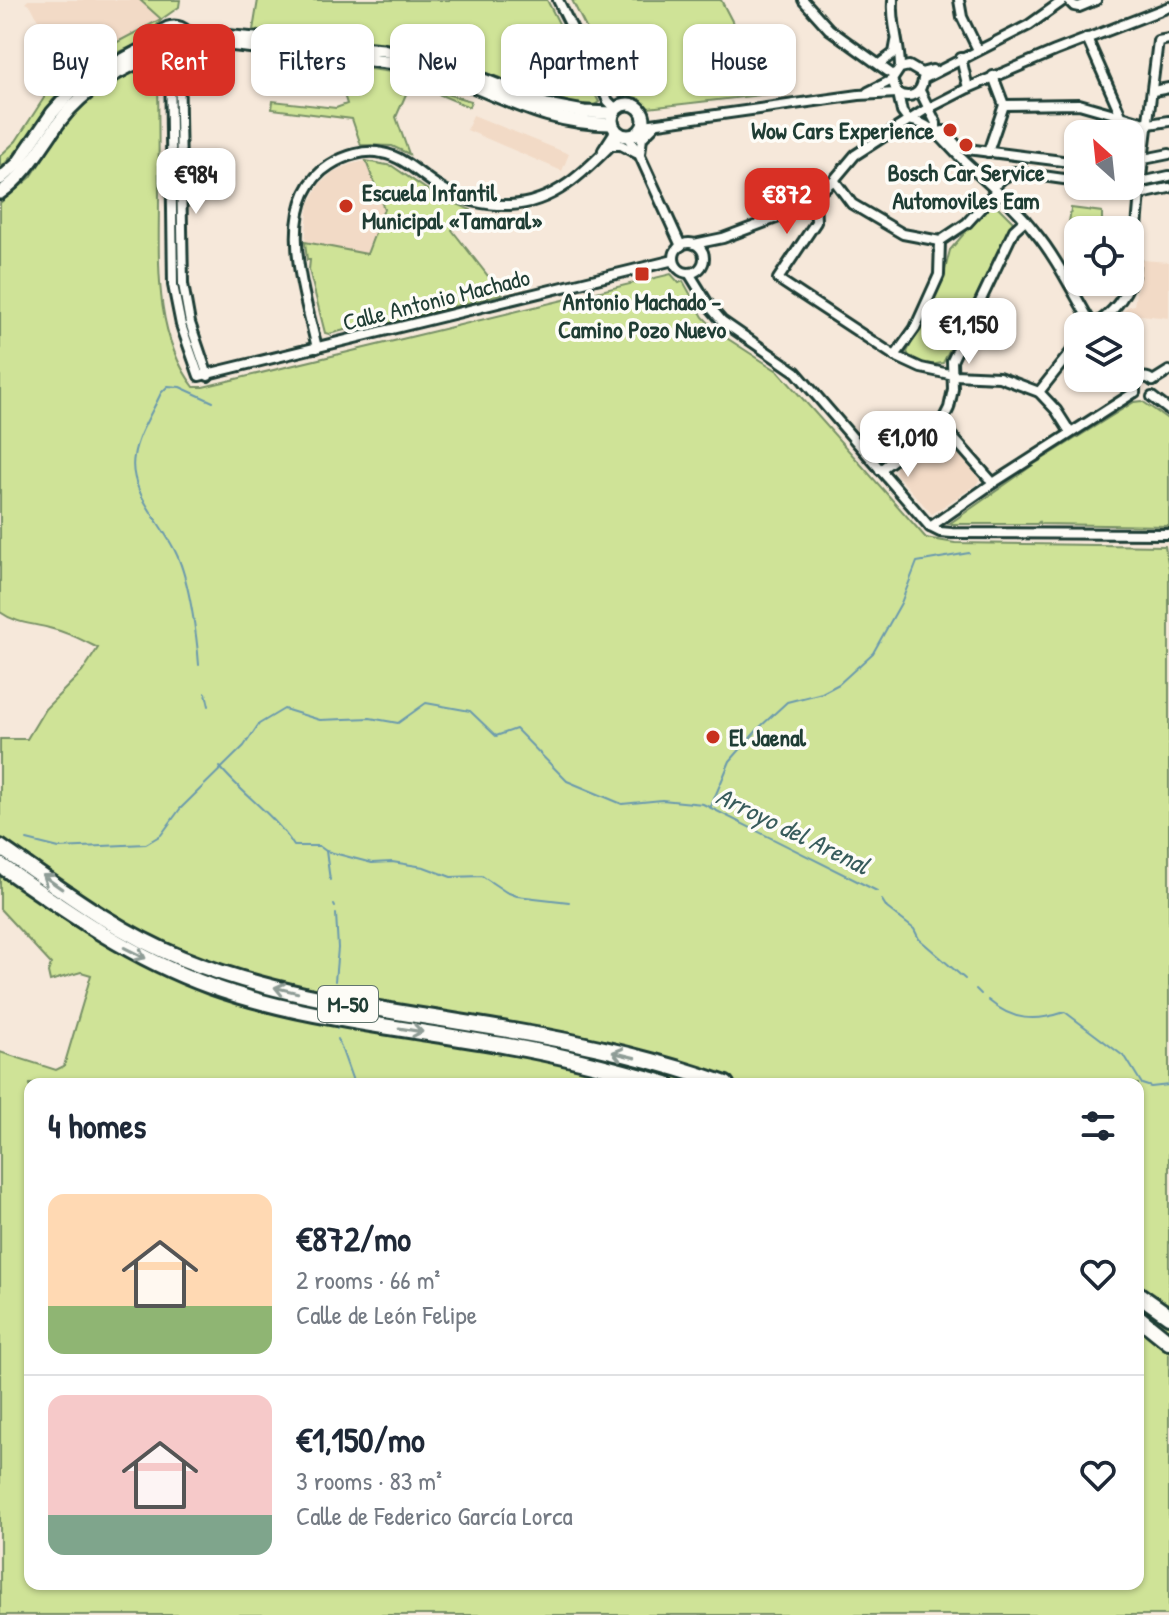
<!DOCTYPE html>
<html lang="en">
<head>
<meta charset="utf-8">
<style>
	:root { --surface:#fff; --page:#f2f2f3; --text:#1f2937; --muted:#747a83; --line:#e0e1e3; --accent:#d93025 }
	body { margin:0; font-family:"Patrick Hand",sans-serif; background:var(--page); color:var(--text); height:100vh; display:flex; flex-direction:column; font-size:30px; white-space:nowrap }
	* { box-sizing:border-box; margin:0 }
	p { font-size:26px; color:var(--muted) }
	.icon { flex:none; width:44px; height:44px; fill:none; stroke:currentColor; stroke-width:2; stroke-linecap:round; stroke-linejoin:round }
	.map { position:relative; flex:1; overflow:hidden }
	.side { position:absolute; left:24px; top:1078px; width:1120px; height:512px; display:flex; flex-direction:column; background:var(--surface); border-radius:16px; box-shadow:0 2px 6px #0004 }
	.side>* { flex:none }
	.hud { position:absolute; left:24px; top:24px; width:1122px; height:72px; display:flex; gap:16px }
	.needle { width:52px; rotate:333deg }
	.controls { position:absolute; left:1064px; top:120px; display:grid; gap:16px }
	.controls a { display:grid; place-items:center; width:80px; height:80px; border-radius:16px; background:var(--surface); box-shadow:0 2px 6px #0004; font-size:40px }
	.price { position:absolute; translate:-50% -68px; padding:0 18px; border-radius:16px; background:#fff; color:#222; font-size:26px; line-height:52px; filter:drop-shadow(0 2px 4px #0008) }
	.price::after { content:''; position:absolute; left:50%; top:48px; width:24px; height:18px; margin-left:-12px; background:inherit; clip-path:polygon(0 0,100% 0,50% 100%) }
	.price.active { background:var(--accent); color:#fff }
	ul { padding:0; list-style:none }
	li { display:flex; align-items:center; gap:24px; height:200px; padding:0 24px }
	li+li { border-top:2px solid var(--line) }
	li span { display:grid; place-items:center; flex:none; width:224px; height:160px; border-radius:16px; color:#555 }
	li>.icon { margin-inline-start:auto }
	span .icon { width:96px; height:96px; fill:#fffc; stroke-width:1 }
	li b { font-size:34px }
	h2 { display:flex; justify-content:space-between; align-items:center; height:96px; padding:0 24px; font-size:34px }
	.chip { padding:0 28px; border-radius:16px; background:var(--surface); box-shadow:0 2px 6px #0004; font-size:28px; line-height:72px }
	.chip.active { background:var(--accent); color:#fff }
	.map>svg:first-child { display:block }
	.built { fill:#f2dac6 }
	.green { fill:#cfe397; stroke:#779066; stroke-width:2; fill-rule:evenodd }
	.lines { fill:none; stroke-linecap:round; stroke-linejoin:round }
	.stream { stroke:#6b9aad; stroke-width:2 }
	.street-casing { stroke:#1f3d34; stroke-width:14 }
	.secondary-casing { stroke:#1f3d34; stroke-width:17 }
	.highway-casing { stroke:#1f3d34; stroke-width:20 }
	.street { stroke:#fdfcf7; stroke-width:8 }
	.secondary { stroke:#fdfcf7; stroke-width:11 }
	.highway { stroke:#fdfcf7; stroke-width:14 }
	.oneway { stroke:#8e9c96 }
	.poi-dot { fill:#c8321e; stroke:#fdfcf7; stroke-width:3 }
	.labels { text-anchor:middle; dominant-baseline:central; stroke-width:7; stroke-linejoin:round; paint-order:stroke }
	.shield { fill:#fdfcf7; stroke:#62766e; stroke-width:2 }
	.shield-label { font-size:22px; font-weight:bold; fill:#1f3d34 }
	.poi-label { font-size:24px; font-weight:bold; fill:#1f3d34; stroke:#fdfcf7 }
	.street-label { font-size:24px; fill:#1f3d34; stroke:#fdfcf7 }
	.water-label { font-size:26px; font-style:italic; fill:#385c5c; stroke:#fdfcf7 }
</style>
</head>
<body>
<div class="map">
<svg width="1169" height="1615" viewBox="0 0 1169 1615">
	<rect width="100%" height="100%" fill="#f6e8da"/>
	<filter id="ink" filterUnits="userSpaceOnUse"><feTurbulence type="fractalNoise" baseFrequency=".0125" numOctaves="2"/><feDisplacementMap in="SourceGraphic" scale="16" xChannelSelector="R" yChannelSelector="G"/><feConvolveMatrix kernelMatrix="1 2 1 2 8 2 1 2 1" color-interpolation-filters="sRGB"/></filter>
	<g filter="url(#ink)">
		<!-- built -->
		<g class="built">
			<path d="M28 0H140L162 19 112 45H51L31 6 25 3Z"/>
			<path d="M473 115 569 154 562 171 467 130Z"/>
			<path d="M366 161 384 209 367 254 305 242 309 203 320 184 333 172 351 164Z"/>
			<path d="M1142 260 1169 262V318L1123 313 1127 307 1134 305Z"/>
			<path d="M942 435 946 436 978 475 979 480 976 485 932 514 895 473 896 469 897 464 915 451 916 447Z"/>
		</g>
		<!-- green -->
		<g class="green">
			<path d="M140 0H180L179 7 162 19 144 41 113 55 68 85 53 100 22 145 0 169V156L16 141 44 98 51 45H112L161 19Z"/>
			<path d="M258 0H547L599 102 594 105 572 103 429 53 393 45 253 30Z"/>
			<path d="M572 0H721L770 94 648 108C639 102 628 100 619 94Z"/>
			<path d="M155 61 158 65C158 109 159 152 159 195 159 259 153 334 194 387H203L671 274 679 283 683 281 703 317 719 333 779 372 926 538 955 543 1165 546 1169 568V1615H0V1052L56 1070 64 1066 91 975 81 972 50 981 48 972 51 964 0 909V739H27L45 709 82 672 98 648C82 640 67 632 49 628 31 623 17 624 0 612V203L31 177 67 121 79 108 104 88ZM30 1084H1138V1584H30Z"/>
			<path d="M334 64 413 75 411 84 471 101 469 107 429 90 410 85 396 117 409 154 392 146 361 145 352 119 272 109 273 101 336 108 347 104Z"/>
			<path d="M366 161 392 166 432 193 471 210 470 216 452 230 502 294 390 323 369 324 329 334 325 333 309 270 310 260H307L305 242 367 254 384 209Z"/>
			<path d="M992 201 1013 222 943 363 929 365 910 358 907 352 943 278 950 250Z"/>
			<path d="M1071 208 1102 212V222L1110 224 1109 230H1078V247L1068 230Z"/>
			<path d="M1142 401 1169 420V526L1040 524 1039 522 1037 524H949L1033 465 1134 402Z"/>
		</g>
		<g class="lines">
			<!-- stream -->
			<g class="stream">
				<path d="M199 665C197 636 189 581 177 555 164 525 127 491 134 456 137 435 152 413 161 393L168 386 180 387 213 402"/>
				<path d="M206 693 209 706"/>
				<path d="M220 767C243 795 275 815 294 846H319L326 851 330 880"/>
				<path d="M711 806 730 761 760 727 787 702 822 693 839 684 873 653 901 603 917 562 969 553"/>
				<path d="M27 840 59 848 146 844 161 835 180 809 244 746 259 724 284 709 320 720 370 718 398 723 426 703 470 711 496 736 516 729 567 781 622 804 662 800 703 804 877 891"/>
				<path d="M326 851 372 863 392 862 424 867 451 877 482 876 506 892 517 896 569 902"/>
				<path d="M882 900 887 908 914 929 919 939 965 979"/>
				<path d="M334 905 335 907"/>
				<path d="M335 981 338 948 336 914"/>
				<path d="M976 989 981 994"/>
				<path d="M334 991V988"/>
				<path d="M988 1000C1013 1021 1035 1022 1065 1012L1126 1058 1142 1084 1151 1087 1169 1085"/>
				<path d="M336 1025 337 1029"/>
				<path d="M338 1039 354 1084"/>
			</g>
			<!-- street casing -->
			<g class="street-casing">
				<g id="street">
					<path d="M558 0 608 101 616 109"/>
					<path d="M803 0 829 29 893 75"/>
					<path d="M893 0C891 24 900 44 900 67"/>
					<path d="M959 0 962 17 978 50"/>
					<path d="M1068 0 1074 6 1079 7 1096 0"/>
					<path d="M1087 38 1121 115"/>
					<path d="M170 58 173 285 181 325 199 376 674 260"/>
					<path d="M179 58 183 284 190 323 208 376"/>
					<path d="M961 58 968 88"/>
					<path d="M882 62 894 53 896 42"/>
					<path d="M920 91 936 123V129"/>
					<path d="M1153 91 1169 88"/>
					<path d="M868 92 892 80"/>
					<path d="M897 93C910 100 922 94 923 79L1029 25 1064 0"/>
					<path d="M897 93 892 80 900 68 909 66 921 73 932 70"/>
					<path d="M898 93 902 112 908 120C935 124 943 141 961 158 986 182 1014 204 1035 232 1058 260 1074 295 1093 326 1114 312 1124 299 1133 276L1142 168 1158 41 1169 39"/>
					<path d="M1004 105 1079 104 1149 124 1169 121"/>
					<path d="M644 125 859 95 897 93"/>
					<path d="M938 132 944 131 959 148 1078 163"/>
					<path d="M627 136 640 156 681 246"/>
					<path d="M611 145H621L636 153"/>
					<path d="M603 150 616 130"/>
					<path d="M988 152 1004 105 993 76"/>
					<path d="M640 154 642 138 655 125"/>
					<path d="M1144 159 1169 154"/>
					<path d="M1130 170 1142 168"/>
					<path d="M834 180 852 204 903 234 940 241"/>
					<path d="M1141 182 1169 176"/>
					<path d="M1114 186 1141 190"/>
					<path d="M993 187 1003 178 1014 172 1078 181"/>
					<path d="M1141 194 1169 188"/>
					<path d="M815 196 816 222 778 279 895 356 921 368 954 375 999 377 1039 392 1056 410 1070 432"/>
					<circle cx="689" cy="258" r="15"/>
					<path d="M694 244 723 238 779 217 815 196 834 180 855 155 925 110 968 88 1055 51 1169 7"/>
					<path d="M689 273 710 307 722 321 796 372 930 527 940 532 952 533 1169 534"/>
					<path d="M317 348C305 295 272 201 330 165 344 156 365 149 382 153 405 157 421 176 440 187 460 200 486 206 510 205 558 203 590 166 621 135"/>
					<path d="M895 356 915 328 939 275 940 241 967 223 996 191"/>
					<path d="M1153 381 1169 371"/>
					<path d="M1039 392 1078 343"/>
					<path d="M1135 392V383C1140 376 1147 376 1153 381"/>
					<path d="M1152 397 1169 410"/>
					<path d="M941 424 993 483"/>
					<path d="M880 470 941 424 949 408 953 389 952 361 1014 230 1025 220"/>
					<path d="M930 527 993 483 1135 392"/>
				</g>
			</g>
			<!-- secondary casing -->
			<g class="secondary-casing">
				<g id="secondary">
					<circle cx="174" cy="43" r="16"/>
					<path d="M187 33 383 50 453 68 547 105 584 112 613 113"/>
					<path d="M190 47C222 39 261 49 293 52 343 58 396 59 444 75 504 96 545 124 612 124"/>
					<circle cx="628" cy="120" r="16"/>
					<path d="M0 179 17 164 52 113 71 92 95 75 159 40"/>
					<path d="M0 193C27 174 41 147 60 121 85 87 123 68 162 52"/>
				</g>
			</g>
			<!-- highway casing -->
			<g class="highway-casing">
				<g id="highway">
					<path d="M0 847C58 887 115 931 181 958 287 1001 402 1011 513 1031 584 1043 658 1060 726 1084"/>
					<path d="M0 865C67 912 132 958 210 986 305 1020 409 1028 508 1046 561 1055 615 1069 667 1084"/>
					<path d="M1138 1294 1169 1316"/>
					<path d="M1138 1317 1169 1342"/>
				</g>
			</g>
			<!-- street -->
			<use href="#street" class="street"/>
			<!-- secondary -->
			<use href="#secondary" class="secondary"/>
			<!-- highway -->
			<use href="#highway" class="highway"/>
		</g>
		<!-- one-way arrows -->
		<defs><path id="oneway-shaft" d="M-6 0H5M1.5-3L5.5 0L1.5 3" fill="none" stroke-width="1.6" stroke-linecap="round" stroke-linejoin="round" transform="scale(2)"/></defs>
		<g class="oneway">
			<use href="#oneway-shaft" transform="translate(52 882) rotate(-145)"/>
			<use href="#oneway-shaft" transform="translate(135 953) rotate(27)"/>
			<use href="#oneway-shaft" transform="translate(286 990) rotate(-167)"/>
			<use href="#oneway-shaft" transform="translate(411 1030) rotate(9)"/>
			<use href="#oneway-shaft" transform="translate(624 1055) rotate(-166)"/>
		</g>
	</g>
	<!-- markers -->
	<g class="poi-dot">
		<circle cx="950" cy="130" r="8"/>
		<circle cx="966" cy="145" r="8"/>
		<circle cx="346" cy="206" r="8"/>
		<rect x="634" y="266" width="16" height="16" rx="4"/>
		<circle cx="713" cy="737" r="8"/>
	</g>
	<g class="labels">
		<!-- shield labels -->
		<rect class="shield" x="318" y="986" width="60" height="36" rx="6"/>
		<g class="shield-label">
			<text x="348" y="1004">M-50</text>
		</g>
		<!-- poi labels -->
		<g class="poi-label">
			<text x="934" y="130" text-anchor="end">Wow Cars Experience</text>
			<text x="966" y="172">Bosch Car Service<tspan x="966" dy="28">Automoviles Eam</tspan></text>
			<text x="362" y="192" text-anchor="start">Escuela Infantil<tspan x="362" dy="28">Municipal «Tamaral»</tspan></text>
			<text x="642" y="301">Antonio Machado -<tspan x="642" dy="28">Camino Pozo Nuevo</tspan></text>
			<text x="729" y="737" text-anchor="start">El Jaenal</text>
		</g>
		<!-- street labels -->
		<g class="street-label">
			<text transform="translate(436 299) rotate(-14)">Calle Antonio Machado</text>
		</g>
		<!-- water labels -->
		<g class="water-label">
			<text transform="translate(793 830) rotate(26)">Arroyo del Arenal</text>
		</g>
	</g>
</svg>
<div class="controls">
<a><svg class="needle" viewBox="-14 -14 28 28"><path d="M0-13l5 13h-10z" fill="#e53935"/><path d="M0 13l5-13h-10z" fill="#747a83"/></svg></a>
<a><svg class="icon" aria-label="locate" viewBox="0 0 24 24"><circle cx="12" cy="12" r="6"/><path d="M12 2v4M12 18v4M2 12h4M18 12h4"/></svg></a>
<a><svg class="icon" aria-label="layers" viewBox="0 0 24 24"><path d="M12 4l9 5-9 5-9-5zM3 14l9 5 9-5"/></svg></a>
</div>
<b class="price" style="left:196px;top:216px">€984</b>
<b class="price active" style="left:787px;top:236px">€872</b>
<b class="price" style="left:969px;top:366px">€1,150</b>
<b class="price" style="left:908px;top:479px">€1,010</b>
<div class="hud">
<a class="chip">Buy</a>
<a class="chip active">Rent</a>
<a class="chip">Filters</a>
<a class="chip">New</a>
<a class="chip">Apartment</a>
<a class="chip">House</a>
</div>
<section class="side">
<h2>4 homes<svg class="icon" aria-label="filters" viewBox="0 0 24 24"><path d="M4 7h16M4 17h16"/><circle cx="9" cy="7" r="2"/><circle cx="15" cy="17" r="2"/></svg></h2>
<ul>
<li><span style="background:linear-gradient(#ffd9b3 70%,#8fb573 0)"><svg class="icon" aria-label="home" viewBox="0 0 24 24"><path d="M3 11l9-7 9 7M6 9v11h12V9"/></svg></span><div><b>€872/mo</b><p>2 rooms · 66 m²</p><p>Calle de León Felipe</p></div><svg class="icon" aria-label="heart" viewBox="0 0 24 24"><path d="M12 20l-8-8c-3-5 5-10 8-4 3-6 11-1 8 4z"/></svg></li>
<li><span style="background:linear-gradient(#f6c9c9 75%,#7fa58c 0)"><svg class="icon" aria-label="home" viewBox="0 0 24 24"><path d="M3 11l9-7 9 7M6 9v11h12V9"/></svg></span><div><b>€1,150/mo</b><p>3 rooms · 83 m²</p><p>Calle de Federico García Lorca</p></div><svg class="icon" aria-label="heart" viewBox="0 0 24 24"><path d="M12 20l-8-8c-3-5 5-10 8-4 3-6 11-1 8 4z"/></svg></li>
</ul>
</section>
</div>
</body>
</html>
